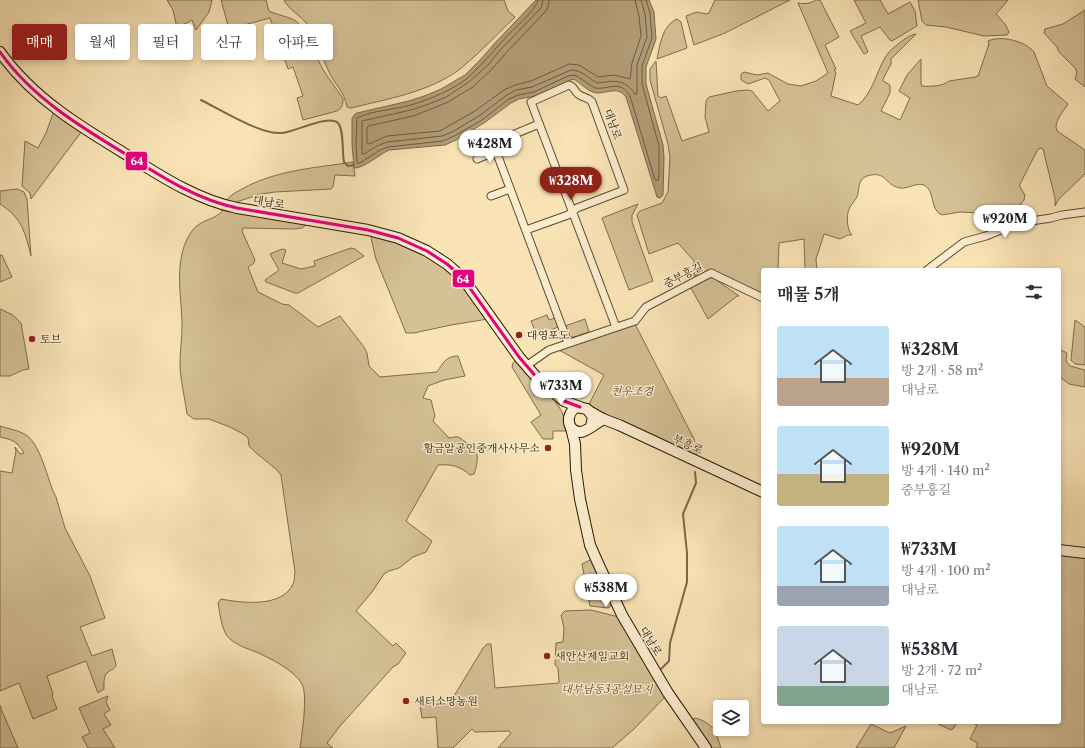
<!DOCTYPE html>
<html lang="ko">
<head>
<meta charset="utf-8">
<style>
	:root { --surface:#fff; --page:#f2f2f3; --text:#2b2b33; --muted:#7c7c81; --accent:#8f2418 }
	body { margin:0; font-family:"Libre Caslon Text","Noto Serif KR",serif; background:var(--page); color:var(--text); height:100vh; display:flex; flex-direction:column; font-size:15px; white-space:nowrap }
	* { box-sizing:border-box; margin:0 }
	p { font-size:13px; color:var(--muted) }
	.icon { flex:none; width:22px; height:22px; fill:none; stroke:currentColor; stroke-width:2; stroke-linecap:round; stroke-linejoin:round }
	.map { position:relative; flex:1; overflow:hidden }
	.drawer { position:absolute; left:761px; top:268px; width:300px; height:456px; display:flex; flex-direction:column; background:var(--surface); border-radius:4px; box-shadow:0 2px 6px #0003 }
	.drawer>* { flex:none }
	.guide { position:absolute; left:12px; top:24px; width:380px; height:36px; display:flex; gap:8px }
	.fabs { position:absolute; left:713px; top:700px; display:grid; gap:8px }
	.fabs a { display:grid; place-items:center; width:36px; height:36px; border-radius:4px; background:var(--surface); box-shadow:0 2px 6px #0003; font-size:20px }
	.price { position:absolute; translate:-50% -34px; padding:0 9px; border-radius:14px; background:#fff; color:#222; font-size:13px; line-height:26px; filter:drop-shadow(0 1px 2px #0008) }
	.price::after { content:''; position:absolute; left:50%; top:24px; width:12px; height:9px; margin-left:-6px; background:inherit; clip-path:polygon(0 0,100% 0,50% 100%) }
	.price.active { background:var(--accent); color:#fff }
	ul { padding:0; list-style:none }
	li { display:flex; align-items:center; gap:12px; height:100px; padding:0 16px }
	li span { display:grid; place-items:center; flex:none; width:112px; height:80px; border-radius:4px; color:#555 }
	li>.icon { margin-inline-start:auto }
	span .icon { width:48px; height:48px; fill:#fffc; stroke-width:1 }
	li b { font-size:17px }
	h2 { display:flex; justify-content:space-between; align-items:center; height:48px; padding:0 16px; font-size:17px }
	.chip { padding:0 14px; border-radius:4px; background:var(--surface); box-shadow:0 2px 6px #0003; font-size:14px; line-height:36px }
	.chip.active { background:var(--accent); color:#fff }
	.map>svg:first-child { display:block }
	.green { fill:#d6c197; stroke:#7f6c4c }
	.water { fill:#b39e79; stroke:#7b6849 }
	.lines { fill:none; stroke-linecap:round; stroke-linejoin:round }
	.shore { stroke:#6e5a3e; stroke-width:1 }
	.stream { stroke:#7b6849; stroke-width:2 }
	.street-casing { stroke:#5c4a2f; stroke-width:9 }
	.secondary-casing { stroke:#281702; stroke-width:12 }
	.street { stroke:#fcedd0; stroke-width:7 }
	.secondary { stroke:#fcedd0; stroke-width:10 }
	.bus-1-casing { stroke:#fcedd0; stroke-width:6 }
	.bus-1 { stroke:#e5007d; stroke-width:3 }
	.poi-dot { fill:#8f2418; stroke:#fcedd0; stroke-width:1.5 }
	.labels { text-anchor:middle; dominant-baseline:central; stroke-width:3; stroke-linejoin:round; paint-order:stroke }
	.street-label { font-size:11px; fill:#281702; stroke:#fcedd0 }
	.poi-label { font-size:11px; fill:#281702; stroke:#fcedd0; text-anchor:start }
	.park-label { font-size:11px; font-style:italic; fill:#5c4a2f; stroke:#fcedd0 }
	.line-badge { stroke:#fcedd0; stroke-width:1.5 }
	.badge-label { font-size:11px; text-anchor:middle; font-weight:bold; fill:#fff }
</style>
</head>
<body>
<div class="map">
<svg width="1085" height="748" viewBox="0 0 1085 748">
	<rect width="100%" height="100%" fill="#fae4b6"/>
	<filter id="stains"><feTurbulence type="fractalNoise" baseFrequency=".005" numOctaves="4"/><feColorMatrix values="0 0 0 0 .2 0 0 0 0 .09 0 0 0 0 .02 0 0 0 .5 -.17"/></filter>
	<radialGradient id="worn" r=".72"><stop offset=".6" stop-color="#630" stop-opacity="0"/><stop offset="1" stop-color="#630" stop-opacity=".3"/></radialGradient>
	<!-- green -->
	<g class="green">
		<path d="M167 0H212L209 12 196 30 192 20 177 28 173 10Z"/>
		<path d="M221 0H266L269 11C276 15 292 17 297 22 311 36 314 55 324 71 330 81 337 89 343 99 343 105 342 108 337 111L303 120 297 98 303 96 293 67 288 69 270 18 229 29Z"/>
		<path d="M284 0H504L508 11 515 17C497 34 480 53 460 69 430 92 387 99 351 108L347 107C344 91 335 85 329 72 321 56 318 38 307 24 300 15 289 10 284 0Z"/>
		<path d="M715 0H790L725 33 694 45 686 16 697 12 706 14 709 13Z"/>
		<path d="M816 0H820L839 37 825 45 836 69 834 70 836 72 831 96 858 105C873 93 876 72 886 56 890 50 896 46 902 41 906 38 910 35 916 34L891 59V64L883 79V81L890 85V93L881 111 900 120 910 98 899 91 907 75 921 59V83L922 86C929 87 944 86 949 81L975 77 978 76 989 44 988 41C1001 35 1025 41 1034 52L1047 86 1068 104C1063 112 1053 122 1057 131L1085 150V174L1058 200 1055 206V198L1043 149 1041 148 1038 149 1020 184V187L1025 195 1024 200 1019 206 1011 210H992L981 213 960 212 942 215C929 210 936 191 924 185 917 182 908 189 900 188 884 185 887 170 867 176 857 180 860 188 857 197 855 201 851 204 849 209 846 217 847 230 852 235H848L840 239 824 234 816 259 817 270H805L804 239 779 243 778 270H763V295L710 270 694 276V261L678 243 649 254 637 215 640 211 662 203 668 192 670 157 668 144 650 80V69L656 61 658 96 661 98 666 96 682 141 709 132 705 117 706 101 709 97 736 91 748 90 752 91 768 111 780 101 769 80 765 78 748 84 741 80V74L744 72 757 75 768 73 788 84 801 86 816 81 828 73 798 3C805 4 809 4 816 0Z"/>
		<path d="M854 0H880L888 14 910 2 915 11 917 26 892 41 890 40 880 27 861 36 868 52 864 54 850 31 866 23Z"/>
		<path d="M918 0H1008L996 14 1005 24 1009 32 1007 35 984 36 946 27 926 25 922 21Z"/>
		<path d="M1085 10V87L1075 79 1077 72 1075 68 1059 52 1057 47 1044 33 1045 29 1063 24Z"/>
		<path d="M677 19 681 22 687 48 657 59C660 45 662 26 677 19Z"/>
		<path d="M54 111 82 131 31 199 30 193 22 186 25 141 38 148 46 133Z"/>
		<path d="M353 162 355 176 335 175 333 187 331 189 275 192 261 194 233 203 227 200C230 195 237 192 242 189 276 170 315 168 353 162Z"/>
		<path d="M17 189 24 192 27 199 31 256C25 232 22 218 0 204V191Z"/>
		<path d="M638 204 632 215V222L653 281 629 290 602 218Z"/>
		<path d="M223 209 308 223 302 228 295 229 243 228 242 231 255 260 253 264 248 267 258 292 282 304 289 305 318 327 340 316 364 347 367 353 369 366 380 377 437 372C443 363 446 356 458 356L465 376 444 380 428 386 423 398 431 400 435 416 433 421 449 438C452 438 455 436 458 437 462 438 476 451 477 455 478 460 476 469 474 474L470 475C460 466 451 464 438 465L406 521 432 541 426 552 413 557 399 568 389 571 384 574 372 592 356 611 393 646 396 643 406 653 398 664 393 667 340 726 327 743 333 748H300C302 733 308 696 302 684 294 670 270 658 256 652 246 648 235 645 227 636 221 627 220 613 218 603L221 599C242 603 282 608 293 584 295 581 294 575 295 572L281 475 277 470 255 452 249 446 248 438 245 435 230 427 209 419H194L187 414C185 397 180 380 180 363 180 351 182 339 182 326 182 298 174 267 187 239 190 234 193 228 198 225 206 219 219 218 223 209Z"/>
		<path d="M372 233 424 252 458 278 488 319 451 325 414 333H406L376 259 371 238Z"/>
		<path d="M351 248 355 249 364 256 298 293H295L266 282 265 280 279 270 270 254 282 249 286 250 282 263 301 269 315 266 314 261Z"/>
		<path d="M0 255H2L12 277 0 282Z"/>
		<path d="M710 277 715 279 739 296H737L708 319 691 288Z"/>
		<path d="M0 309 13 315 21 323 29 369 23 370 10 376H0Z"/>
		<path d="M547 315 549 320 555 318 558 327 537 336 531 321Z"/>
		<path d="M585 319 589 332 574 337H570L565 326Z"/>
		<path d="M1075 320 1085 327V365L1075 364 1071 360Z"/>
		<path d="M635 324 694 439 698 450 696 455H692L588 406 604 375 559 350Z"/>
		<path d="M1059 349 1067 353 1066 361 1070 366 1085 370V387L1069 384 1059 376Z"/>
		<path d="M516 360C529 376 549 391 559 407 564 414 565 423 567 431H553V439H543L531 422 541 415 512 367 513 363Z"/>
		<path d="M0 426C9 429 18 430 26 435 40 444 47 476 53 491L56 497 65 528 90 576 105 618 80 627 92 656 112 649 116 665C114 670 112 669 108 672 103 676 104 684 104 689L98 693 86 661 47 676 53 694 52 696 57 709 33 719 19 683 0 691V471L12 473 16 451 15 447 20 454 24 453C17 442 14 440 0 437Z"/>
		<path d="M1059 553 1085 556V748H976L978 743 970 739 977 725 970 722H1059Z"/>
		<path d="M592 559 611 602V606L608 608 590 606 582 564Z"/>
		<path d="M591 610 619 617 666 696 634 729 612 748H498L511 733 509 731 475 732 472 729 453 748H438L436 717 422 718 420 705 451 701 483 648 487 644H491L495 688 559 683 558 668 555 665 556 643 563 642 564 628 561 615 565 611Z"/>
		<path d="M108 696 106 702 110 710 104 714 111 725 103 729 115 748H88L82 737 90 733 79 708Z"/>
		<path d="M0 705 2 711 18 748H0Z"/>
		<path d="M694 718C704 719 710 726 718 732L717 736 721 748H710L693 722Z"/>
		<path d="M934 722H957L954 728 951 730Z"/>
		<path d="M871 724 890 733 906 726 894 748H856Z"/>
	</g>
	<!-- water -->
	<path class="water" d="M536 0H649L654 12 656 39 646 67V84L663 145 664 157 663 195 660 198 657 197 626 97C618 86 609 93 597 93 589 93 580 82 573 79L535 96 519 99 511 103 484 123 456 140 445 145 389 150C380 154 363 169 354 168L352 144V119L354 115 357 113 409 101 427 95 441 89 465 75 481 59 495 43Z"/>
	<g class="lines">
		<!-- shore -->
		<g class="shore">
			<path d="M538 0C537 9 517 26 511 32 496 47 484 63 469 77 453 90 430 99 411 105 394 110 373 110 357 118L356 144 357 163H360L380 150 388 147 443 141 454 136 482 120 509 99 518 95 534 92 568 76 575 75 595 88C609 90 620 79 630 96L655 180 658 181 659 173V146L642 84V66L652 38 650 13 646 0"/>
			<path d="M543 0 541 8 501 49 488 65 469 82 446 97 429 104 411 110 362 121V154H364L377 146 387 142 442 136 452 132 479 116 507 95 516 90 532 87 571 70C581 70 589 78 597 83 614 81 624 78 635 94H637V65L647 37 645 14 641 0"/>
			<path d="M549 0 548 7 545 12 506 53 492 69 473 87 448 102 431 109 413 116 368 126 367 127V143L369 144 387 136 440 131 475 111 504 90 515 85 531 81 569 64 579 65 598 77 614 75 630 79 632 63 641 36 639 16 635 0"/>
		</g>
		<!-- stream -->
		<g class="stream">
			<path d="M201 100C221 110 261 135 282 133 295 132 329 114 338 123 344 129 342 153 344 162L348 166 354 165"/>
			<path d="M661 669 669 661 670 643 687 582V553L683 514 696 483 695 472"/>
		</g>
		<!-- street casing -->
		<g class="street-casing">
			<g id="street">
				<path d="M539 124 493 143 568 343"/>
				<path d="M477 159 496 151"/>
				<path d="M491 196 510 189"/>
				<path d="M526 230 568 215 577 208 624 190 592 102C588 97 583 98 578 94 574 91 575 87 569 85L531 102C559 177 587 252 616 327"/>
				<path d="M927 270 964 242 986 236 1018 223 1051 218 1062 215 1085 212"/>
				<path d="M526 366 549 350 635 321 646 307 711 273 763 298"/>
			</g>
		</g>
		<!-- secondary casing -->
		<g class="secondary-casing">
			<g id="secondary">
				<path d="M0 52C33 99 84 129 132 158 165 179 199 200 237 208L368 230 398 238 427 251 447 264 462 277 519 357 538 379 564 401 580 407"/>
				<path d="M589 411 603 419 619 425 763 492"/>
				<path d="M591 426 593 417 587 409 577 407C565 413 566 432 581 432 587 431 597 423 603 419"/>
				<path d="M571 428 575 444 576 470 580 499 590 545 597 561 622 615 668 693 706 748"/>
				<path d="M1059 550 1085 553"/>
			</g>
		</g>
		<!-- street -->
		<use href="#street" class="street"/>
		<!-- secondary -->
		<use href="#secondary" class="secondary"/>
		<!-- bus-1 casing -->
		<g class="bus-1-casing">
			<path id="bus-1" d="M0 52C33 99 84 129 132 158 165 179 199 200 237 208L368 230 398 238 427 251 447 264 462 277 519 357 538 379 564 401 580 407"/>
		</g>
		<!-- bus-1 -->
		<use href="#bus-1" class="bus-1"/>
	</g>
	<!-- markers -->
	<g class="poi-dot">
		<circle cx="519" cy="335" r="4"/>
		<circle cx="32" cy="339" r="4"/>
		<circle cx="548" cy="448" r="4"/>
		<circle cx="547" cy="656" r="4"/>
		<circle cx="406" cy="701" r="4"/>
	</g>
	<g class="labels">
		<!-- street labels -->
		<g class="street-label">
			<text transform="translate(613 124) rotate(70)">대남로</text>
			<text transform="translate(269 202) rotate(10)">대남로</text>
			<text transform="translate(683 275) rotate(-27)">중부흥길</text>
			<text transform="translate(688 444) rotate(25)">부흥로</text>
			<text transform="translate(651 641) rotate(59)">대남로</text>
		</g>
		<!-- poi labels -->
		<g class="poi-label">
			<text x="527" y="335">대영포도</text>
			<text x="40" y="339">토브</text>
			<text x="540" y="448" text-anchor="end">황금알공인중개사사무소</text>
			<text x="555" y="656">새안산제일교회</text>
			<text x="414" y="701">새터소망농원</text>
		</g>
		<!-- park labels -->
		<g class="park-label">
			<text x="632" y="391">천우조경</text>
			<text x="607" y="689">대부남동3공설묘지</text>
		</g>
	</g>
	<g class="line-badge">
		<rect x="125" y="151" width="23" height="20" rx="4" fill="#e5007d"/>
		<rect x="452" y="269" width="23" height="19" rx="4" fill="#e5007d"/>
	</g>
	<g class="badge-label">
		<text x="137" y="165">64</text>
		<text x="463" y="283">64</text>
	</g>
	<rect width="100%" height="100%" filter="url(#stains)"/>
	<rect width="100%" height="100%" fill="url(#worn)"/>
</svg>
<div class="fabs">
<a><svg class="icon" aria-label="layers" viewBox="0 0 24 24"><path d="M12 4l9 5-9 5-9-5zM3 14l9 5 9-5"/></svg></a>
</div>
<b class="price" style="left:490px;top:164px">₩428M</b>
<b class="price active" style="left:571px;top:201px">₩328M</b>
<b class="price" style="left:1005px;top:239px">₩920M</b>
<b class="price" style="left:561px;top:406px">₩733M</b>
<b class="price" style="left:606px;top:608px">₩538M</b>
<div class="guide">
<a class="chip active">매매</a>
<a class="chip">월세</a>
<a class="chip">필터</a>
<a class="chip">신규</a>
<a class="chip">아파트</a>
</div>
<section class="drawer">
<h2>매물 5개<svg class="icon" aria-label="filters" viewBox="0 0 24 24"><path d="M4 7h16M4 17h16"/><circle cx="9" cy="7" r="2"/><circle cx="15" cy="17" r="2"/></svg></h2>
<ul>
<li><span style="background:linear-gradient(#bfe0f5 65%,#b9a48a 0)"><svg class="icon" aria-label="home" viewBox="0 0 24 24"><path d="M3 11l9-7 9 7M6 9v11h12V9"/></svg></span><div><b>₩328M</b><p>방 2개 · 58 m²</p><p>대남로</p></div></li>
<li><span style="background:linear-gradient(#bfe0f5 60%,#c2b280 0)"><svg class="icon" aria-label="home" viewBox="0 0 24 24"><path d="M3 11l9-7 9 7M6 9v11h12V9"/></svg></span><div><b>₩920M</b><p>방 4개 · 140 m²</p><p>중부흥길</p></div></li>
<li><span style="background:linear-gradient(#bfe0f5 75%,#9aa5b1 0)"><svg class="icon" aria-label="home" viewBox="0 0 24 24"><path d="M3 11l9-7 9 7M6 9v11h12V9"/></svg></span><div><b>₩733M</b><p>방 4개 · 100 m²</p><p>대남로</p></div></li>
<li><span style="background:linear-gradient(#c9d6e8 75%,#7fa58c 0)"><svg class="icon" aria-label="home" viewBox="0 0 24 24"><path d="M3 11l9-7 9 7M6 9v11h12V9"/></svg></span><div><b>₩538M</b><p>방 2개 · 72 m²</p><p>대남로</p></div></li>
</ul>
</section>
</div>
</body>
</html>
